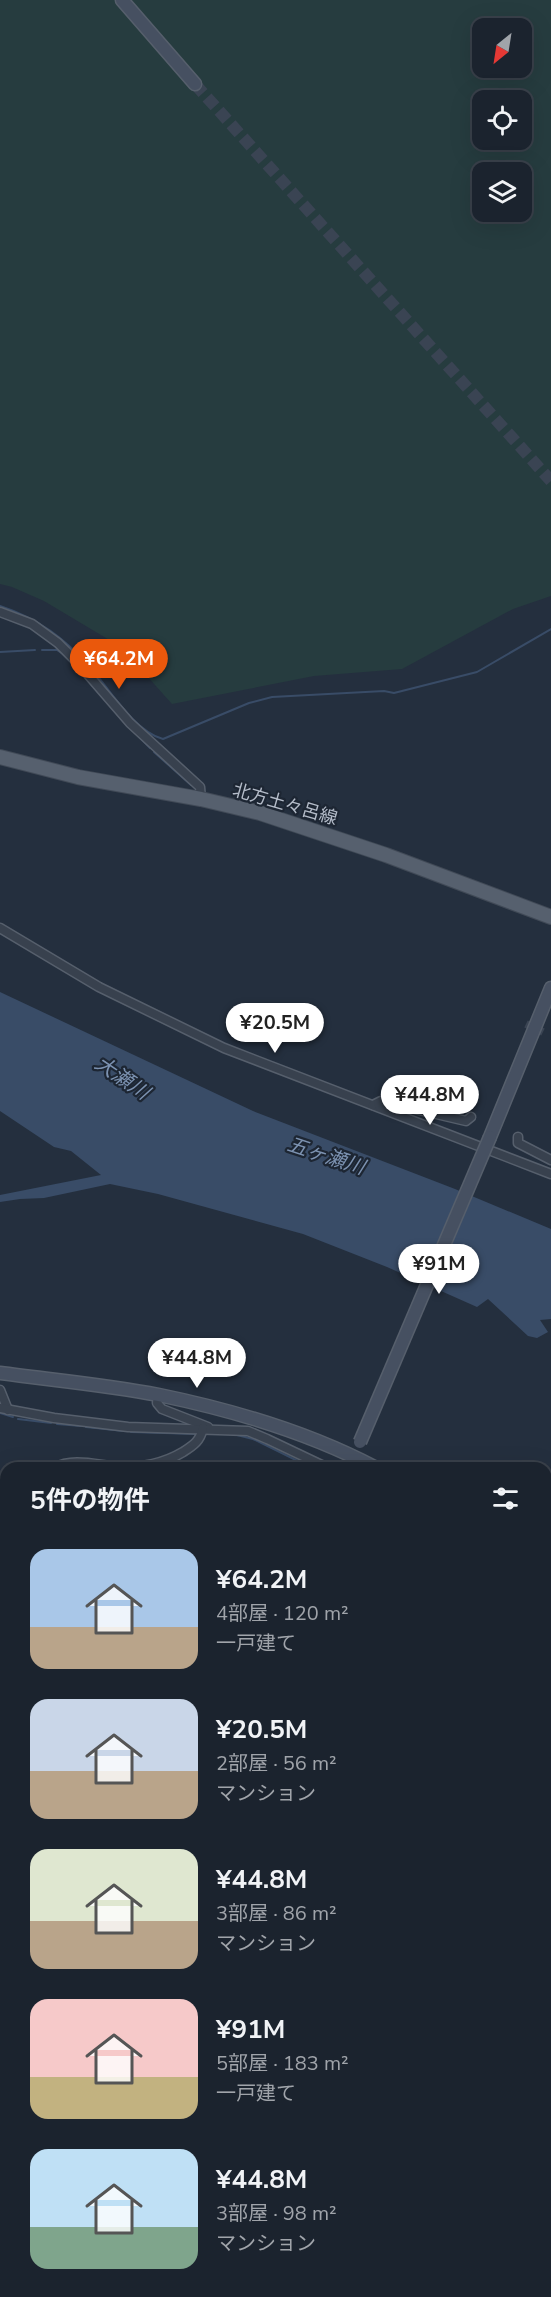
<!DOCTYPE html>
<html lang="ja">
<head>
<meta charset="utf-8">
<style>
	:root { --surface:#1b232e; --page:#242b36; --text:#f1f3f6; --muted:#a0a4aa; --line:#39404a; --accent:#ea580c }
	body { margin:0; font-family:"Nunito Sans","Noto Sans JP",sans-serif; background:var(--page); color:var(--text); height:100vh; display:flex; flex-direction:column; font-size:22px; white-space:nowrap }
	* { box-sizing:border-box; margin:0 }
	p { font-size:20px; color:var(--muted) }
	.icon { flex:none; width:33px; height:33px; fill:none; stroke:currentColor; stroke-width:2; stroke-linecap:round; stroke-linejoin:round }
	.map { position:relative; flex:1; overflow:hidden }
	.sheet { position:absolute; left:0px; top:1462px; width:552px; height:836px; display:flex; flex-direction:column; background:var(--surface); border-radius:18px 18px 0 0; box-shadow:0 6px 24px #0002,0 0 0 2px var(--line) }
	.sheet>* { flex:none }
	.needle { width:39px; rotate:210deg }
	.controls { position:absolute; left:472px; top:18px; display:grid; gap:12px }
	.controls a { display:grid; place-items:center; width:60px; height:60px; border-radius:12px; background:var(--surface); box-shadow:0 6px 24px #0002,0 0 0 2px var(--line); font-size:30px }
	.price { position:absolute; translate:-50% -51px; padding:0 14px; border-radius:21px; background:#fff; color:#222; font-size:20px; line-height:39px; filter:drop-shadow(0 2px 3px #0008) }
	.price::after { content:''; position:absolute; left:50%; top:36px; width:18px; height:14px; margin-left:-9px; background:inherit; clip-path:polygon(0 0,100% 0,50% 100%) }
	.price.on { background:var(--accent); color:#fff }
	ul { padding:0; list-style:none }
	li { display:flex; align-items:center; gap:18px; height:150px; padding:0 30px }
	li span { display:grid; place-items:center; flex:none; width:168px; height:120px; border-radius:18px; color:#555 }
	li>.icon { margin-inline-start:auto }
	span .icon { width:72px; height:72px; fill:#fffc; stroke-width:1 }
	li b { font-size:26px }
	h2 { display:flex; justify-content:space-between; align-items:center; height:72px; padding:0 30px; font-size:26px }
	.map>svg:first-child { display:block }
	.green { fill:#263c3f; fill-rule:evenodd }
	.water { fill:#394c67 }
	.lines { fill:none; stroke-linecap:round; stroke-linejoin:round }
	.stream { stroke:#394c67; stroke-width:2 }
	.street-tunnel { stroke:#3a4453; stroke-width:8; stroke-dasharray:8 4; stroke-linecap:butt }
	.secondary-tunnel { stroke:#3a4453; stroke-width:12; stroke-dasharray:12 6; stroke-linecap:butt }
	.street-casing { stroke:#565f6c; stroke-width:11 }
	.secondary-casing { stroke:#565f6c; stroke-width:15 }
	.primary-casing { stroke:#414a57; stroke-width:16 }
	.street { stroke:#38414e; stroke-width:8 }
	.secondary { stroke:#465061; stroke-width:12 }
	.primary { stroke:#56606e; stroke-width:14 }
	.secondary-bridge-casing { stroke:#565f6c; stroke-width:15; stroke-linecap:butt }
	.secondary-bridge { stroke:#465061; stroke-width:12 }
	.labels { text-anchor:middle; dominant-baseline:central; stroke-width:4.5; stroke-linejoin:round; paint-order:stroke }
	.street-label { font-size:18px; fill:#b4bcc9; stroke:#1d2633 }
	.water-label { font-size:20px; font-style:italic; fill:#7c92b1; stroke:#1d2633 }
</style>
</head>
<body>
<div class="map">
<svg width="551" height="2297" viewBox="0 0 551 2297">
	<rect width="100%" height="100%" fill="#242f3e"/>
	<!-- green -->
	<g class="green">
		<path d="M0 0H551V596L513 609 402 669 314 676 172 704 121 647 44 601 12 587 0 584ZM483 28H522V68H483ZM483 100H522V140H483ZM483 172H522V212H483Z"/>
		<path d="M546 1722 550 1727 548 1765 551 1769V1893L546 1891Z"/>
		<path d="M546 2058 551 2059V2297H322L321 2292H546Z"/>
		<path d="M0 2150 6 2155V2188L0 2184Z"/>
		<path d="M0 2267 6 2272V2292H28L33 2297H0Z"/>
	</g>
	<!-- water -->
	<g class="water">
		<path d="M0 992 253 1111 455 1189 551 1229V1319L540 1320 548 1332 537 1338 528 1336 488 1299 477 1307 387 1267 303 1234 158 1194 110 1184 44 1198 20 1199 0 1202V1195L101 1175 71 1151 54 1147 0 1111Z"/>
		<path d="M0 1947 6 1949V2026L0 2024Z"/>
	</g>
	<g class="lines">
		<!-- stream -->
		<g class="stream">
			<path d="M0 606C39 619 64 638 91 668 109 689 135 732 163 739L249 703 272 697 384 691 394 693 477 672 551 629"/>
			<path d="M42 650H57L63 654"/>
			<path d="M0 652 35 650"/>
			<path d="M117 714 150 748"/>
			<path d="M154 752 191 785"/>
			<path d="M0 1413 13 1417"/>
			<path d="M18 1419 51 1423"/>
			<path d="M57 1424 81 1426"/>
			<path d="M86 1427 124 1431"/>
			<path d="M131 1432 197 1434"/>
			<path d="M210 1434H225"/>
			<path d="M233 1434 253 1439 312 1468"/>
		</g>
		<!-- street-tunnel -->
		<path class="street-tunnel" d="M526 1024 543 1032"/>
		<!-- secondary-tunnel -->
		<path class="secondary-tunnel" d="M195 84 551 481"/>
		<!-- street casing -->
		<g class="street-casing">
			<g id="street">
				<path d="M0 612 32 624 58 643 78 663 130 723 200 787 201 799"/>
				<path d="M0 928 99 987 224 1048 551 1174"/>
				<path d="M373 1105 381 1101 466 1121 471 1117"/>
				<path d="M518 1137V1143L551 1160"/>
				<path d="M0 1390 8 1410"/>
				<path d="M158 1395 157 1403 162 1409 208 1427"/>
				<path d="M0 1408 54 1418 128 1427 248 1431 267 1439 328 1468"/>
				<path d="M157 1464 164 1467 187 1468"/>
				<path d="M55 1468C72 1457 100 1466 120 1467 143 1467 163 1464 183 1452 194 1445 200 1441 203 1428"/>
				<path d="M0 1530 6 1529"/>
				<path d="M0 1545H6"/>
				<path d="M546 1589 551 1591"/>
				<path d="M0 1676 6 1692"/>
			</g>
		</g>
		<!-- secondary casing -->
		<g class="secondary-casing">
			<g id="secondary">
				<path d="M122 0 195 84"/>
				<path d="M490 1137 551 988"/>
				<path d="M0 1373C53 1380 107 1385 159 1395 232 1410 310 1433 376 1468"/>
				<path d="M546 1557 551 1560"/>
				<path d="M0 1798 6 1791"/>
				<path d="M546 1967 551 1968"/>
				<path d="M0 2049 6 2054"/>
				<path d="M201 2292 205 2297"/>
			</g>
		</g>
		<!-- primary casing -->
		<g class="primary-casing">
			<path id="primary" d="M0 757 78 777 201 799 260 813 386 855 551 917"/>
		</g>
		<!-- street -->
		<use href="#street" class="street"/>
		<!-- secondary -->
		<use href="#secondary" class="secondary"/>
		<!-- primary -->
		<use href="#primary" class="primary"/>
		<!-- secondary-bridge casing -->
		<g class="secondary-bridge-casing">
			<path id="secondary-bridge" d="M360 1442 490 1137"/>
		</g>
		<!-- secondary-bridge -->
		<use href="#secondary-bridge" class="secondary-bridge"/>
	</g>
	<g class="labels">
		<!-- street labels -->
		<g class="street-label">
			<text transform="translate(285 804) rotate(16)">北方土々呂線</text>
		</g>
		<!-- water labels -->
		<g class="water-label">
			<text transform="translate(122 1078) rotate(34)">大瀬川</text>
			<text transform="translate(326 1156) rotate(18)">五ヶ瀬川</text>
		</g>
	</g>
</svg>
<div class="controls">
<a><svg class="needle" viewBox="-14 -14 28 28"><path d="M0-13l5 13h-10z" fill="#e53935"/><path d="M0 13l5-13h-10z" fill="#a0a4aa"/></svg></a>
<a><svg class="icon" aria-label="locate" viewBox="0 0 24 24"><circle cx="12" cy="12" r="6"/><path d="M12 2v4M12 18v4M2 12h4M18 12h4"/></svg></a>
<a><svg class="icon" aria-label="layers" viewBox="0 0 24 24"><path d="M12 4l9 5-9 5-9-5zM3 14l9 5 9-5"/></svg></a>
</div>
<b class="price on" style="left:119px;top:690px">¥64.2M</b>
<b class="price" style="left:275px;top:1054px">¥20.5M</b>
<b class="price" style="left:430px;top:1126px">¥44.8M</b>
<b class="price" style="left:439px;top:1295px">¥91M</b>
<b class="price" style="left:197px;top:1389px">¥44.8M</b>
<section class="sheet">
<h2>5件の物件<svg class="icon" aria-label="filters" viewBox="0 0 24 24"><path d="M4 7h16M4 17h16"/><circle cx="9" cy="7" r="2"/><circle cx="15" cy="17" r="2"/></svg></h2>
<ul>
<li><span style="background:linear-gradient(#a9c7e8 65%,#b9a48a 0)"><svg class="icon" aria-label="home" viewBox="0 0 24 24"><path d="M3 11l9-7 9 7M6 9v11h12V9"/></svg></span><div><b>¥64.2M</b><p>4部屋 · 120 m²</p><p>一戸建て</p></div></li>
<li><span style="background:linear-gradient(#c9d6e8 60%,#b9a48a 0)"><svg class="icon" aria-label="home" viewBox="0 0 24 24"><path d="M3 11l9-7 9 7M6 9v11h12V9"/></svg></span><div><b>¥20.5M</b><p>2部屋 · 56 m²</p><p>マンション</p></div></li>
<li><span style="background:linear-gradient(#dfe7d0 60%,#b9a48a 0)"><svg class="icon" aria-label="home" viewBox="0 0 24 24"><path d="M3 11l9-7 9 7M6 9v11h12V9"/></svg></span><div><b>¥44.8M</b><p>3部屋 · 86 m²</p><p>マンション</p></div></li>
<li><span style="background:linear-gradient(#f6c9c9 65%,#c2b280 0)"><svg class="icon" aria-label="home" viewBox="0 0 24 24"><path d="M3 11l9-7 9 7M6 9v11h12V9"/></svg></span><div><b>¥91M</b><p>5部屋 · 183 m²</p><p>一戸建て</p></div></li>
<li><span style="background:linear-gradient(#bfe0f5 65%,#7fa58c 0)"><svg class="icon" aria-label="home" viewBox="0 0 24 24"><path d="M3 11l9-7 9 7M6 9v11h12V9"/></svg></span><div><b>¥44.8M</b><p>3部屋 · 98 m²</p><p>マンション</p></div></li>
</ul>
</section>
</div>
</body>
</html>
